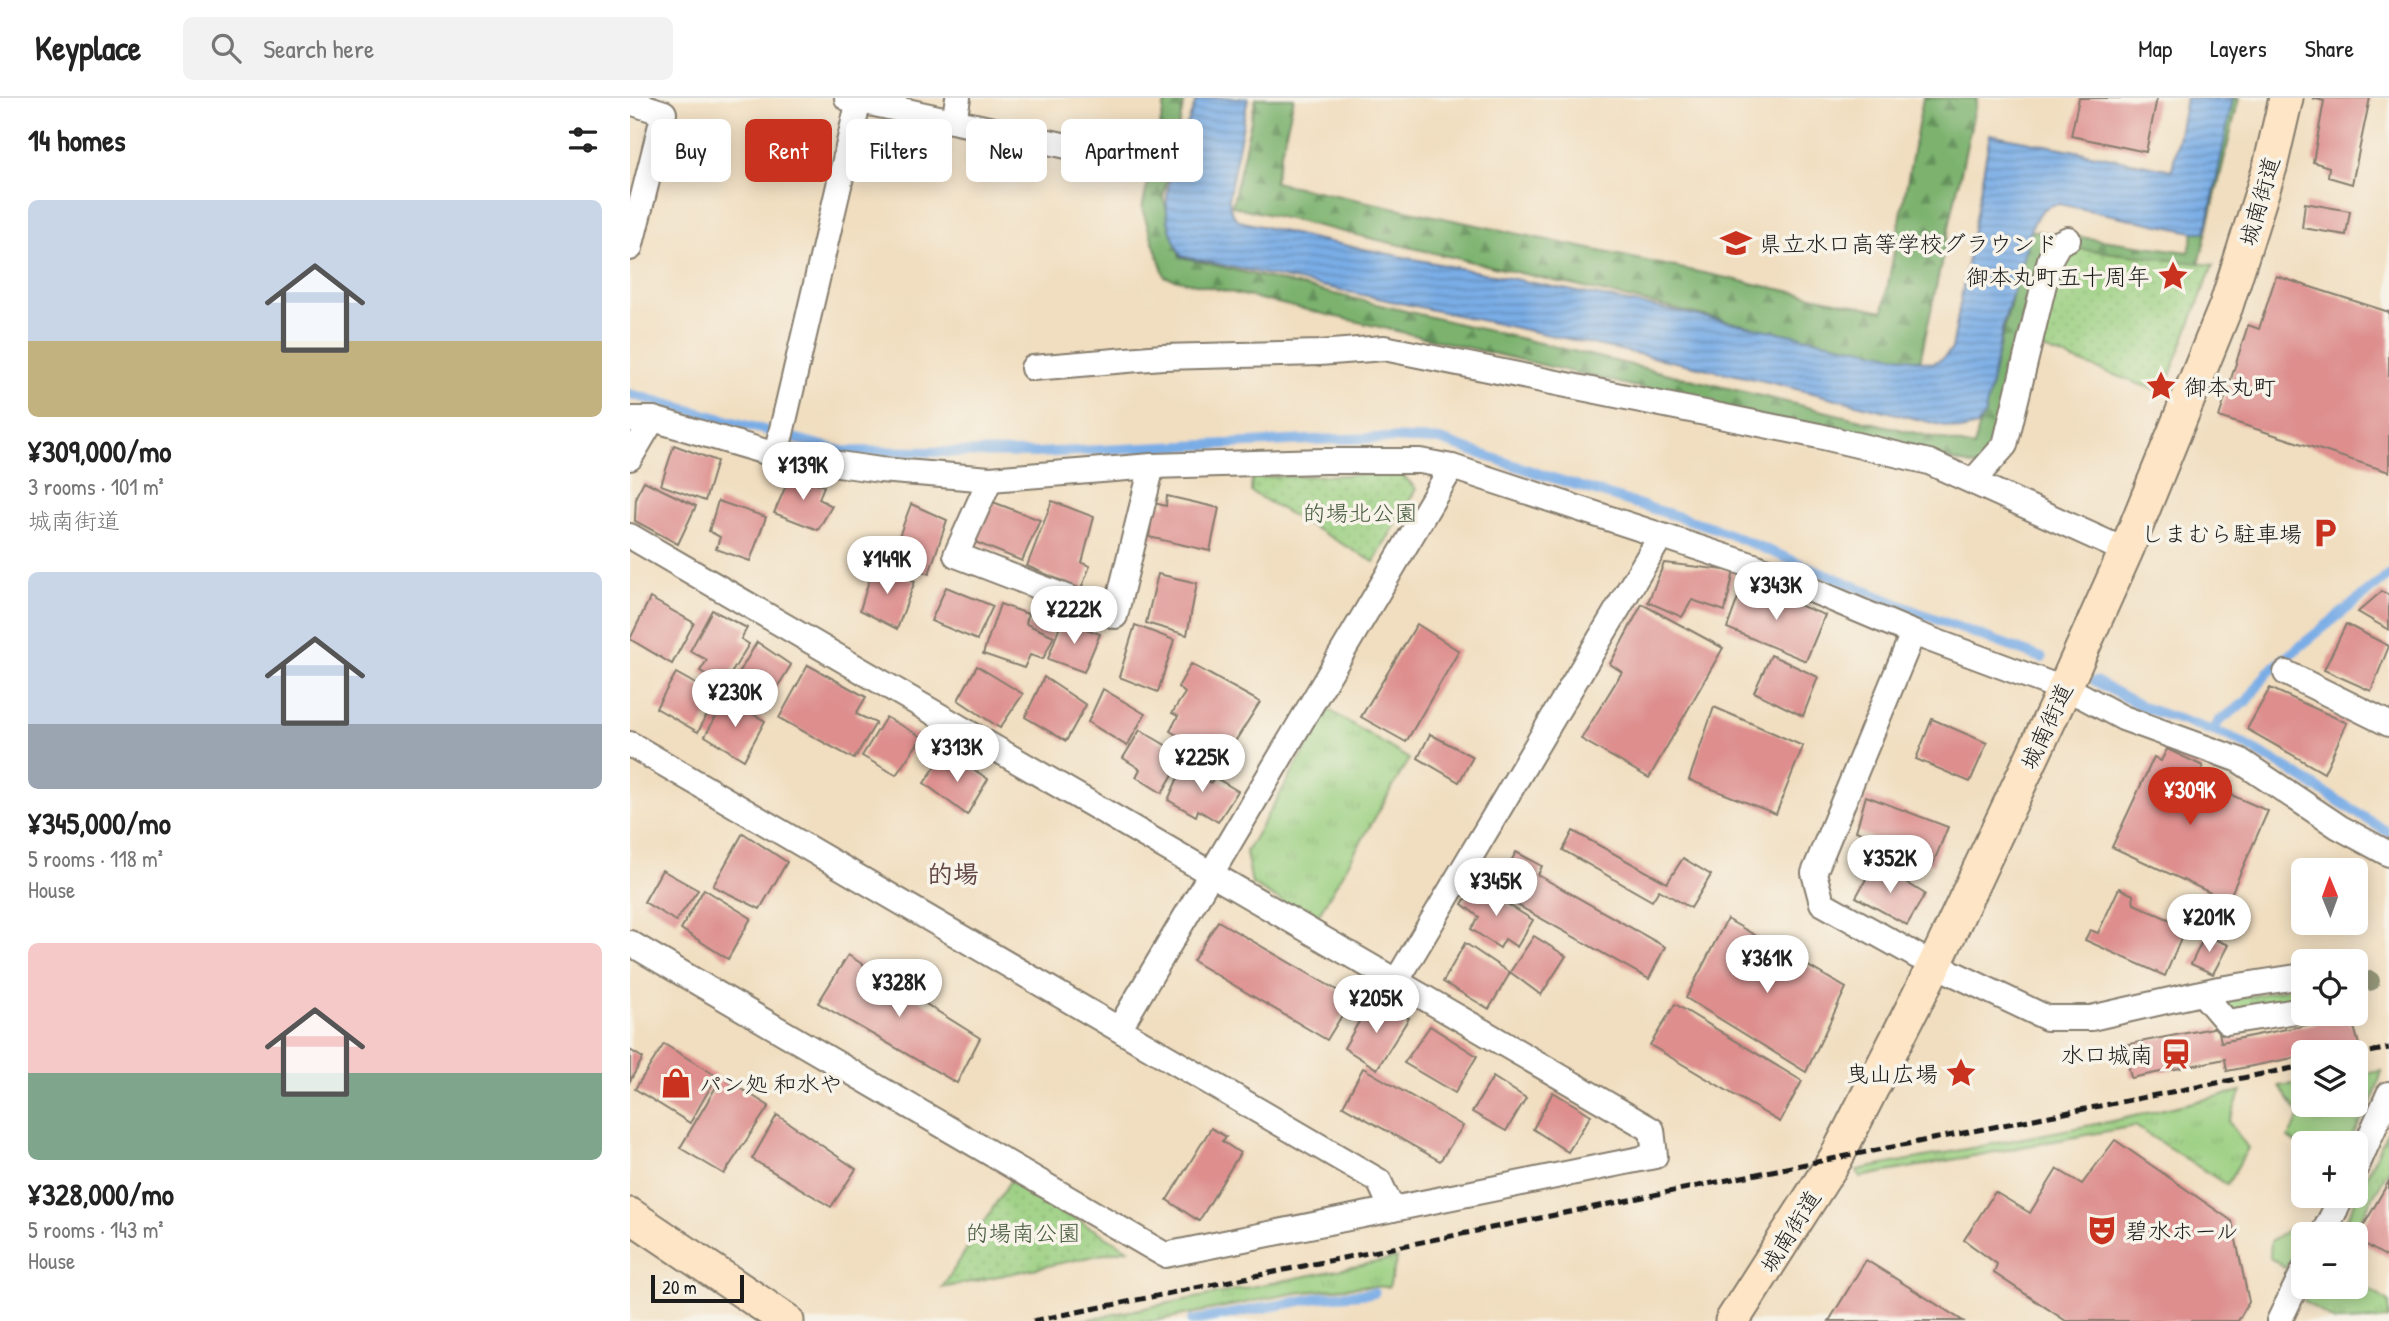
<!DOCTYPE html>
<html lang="en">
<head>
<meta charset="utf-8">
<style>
	:root { --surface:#fff; --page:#f2f2f2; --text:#222; --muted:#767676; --line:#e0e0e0; --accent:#c8321e }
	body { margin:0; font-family:"Patrick Hand","Klee One",sans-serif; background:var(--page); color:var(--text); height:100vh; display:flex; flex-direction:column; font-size:26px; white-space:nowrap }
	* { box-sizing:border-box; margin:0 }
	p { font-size:23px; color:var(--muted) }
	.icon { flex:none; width:38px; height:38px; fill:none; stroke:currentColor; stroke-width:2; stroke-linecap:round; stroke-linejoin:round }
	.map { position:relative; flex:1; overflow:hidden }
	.sheet { display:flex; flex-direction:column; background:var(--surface); width:630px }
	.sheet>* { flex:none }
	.banner { position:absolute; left:21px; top:21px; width:665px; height:63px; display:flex; gap:14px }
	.needle { width:46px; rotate:359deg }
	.buttons { position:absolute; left:1661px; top:760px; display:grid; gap:14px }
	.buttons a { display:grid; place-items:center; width:77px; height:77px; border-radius:10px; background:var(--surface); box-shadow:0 4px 18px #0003; font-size:35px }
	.scale { position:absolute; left:21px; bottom:18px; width:93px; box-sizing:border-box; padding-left:7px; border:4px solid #1c1c1c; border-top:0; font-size:19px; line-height:24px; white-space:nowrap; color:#1c1c1c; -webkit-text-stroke:5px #f7f3e8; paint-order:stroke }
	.price { position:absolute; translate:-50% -60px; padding:0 16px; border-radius:24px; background:#fff; color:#222; font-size:23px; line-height:46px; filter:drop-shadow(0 2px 4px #0008) }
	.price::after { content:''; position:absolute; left:50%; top:42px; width:21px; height:16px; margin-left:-10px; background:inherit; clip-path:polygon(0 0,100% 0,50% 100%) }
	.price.active { background:var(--accent); color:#fff }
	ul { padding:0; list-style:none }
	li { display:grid; align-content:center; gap:14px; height:371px; padding:0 28px }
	li span { display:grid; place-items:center; height:217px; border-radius:10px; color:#555 }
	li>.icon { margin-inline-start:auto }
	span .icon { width:126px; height:126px; fill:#fffc; stroke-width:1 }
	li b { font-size:30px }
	h2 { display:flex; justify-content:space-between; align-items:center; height:84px; padding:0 28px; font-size:30px }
	.pill { padding:0 24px; border-radius:10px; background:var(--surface); box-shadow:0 4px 18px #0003; font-size:24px; line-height:63px }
	.pill.active { background:var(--accent); color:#fff }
	header { display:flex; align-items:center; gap:42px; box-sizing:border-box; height:98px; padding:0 35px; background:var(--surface); border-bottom:2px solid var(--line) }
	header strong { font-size:33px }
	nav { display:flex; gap:38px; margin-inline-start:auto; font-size:24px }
	.search { width:490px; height:63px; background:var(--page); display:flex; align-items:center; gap:18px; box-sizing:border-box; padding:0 24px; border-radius:10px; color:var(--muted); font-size:26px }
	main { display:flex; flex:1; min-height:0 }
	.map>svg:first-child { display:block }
	.grass { fill:url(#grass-tufts); stroke:#5b764e; stroke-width:2 }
	.forest { fill:url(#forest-firs); stroke:#4c6745; stroke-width:2 }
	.park { fill:url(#park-dots); stroke:#5b764e; stroke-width:2 }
	.water { fill:url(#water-rules); stroke:#4b6481; stroke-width:2 }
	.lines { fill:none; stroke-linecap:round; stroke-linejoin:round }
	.stream { stroke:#7aade6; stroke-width:10 }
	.building { fill:#dd8e8d }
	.street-casing { stroke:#867d6e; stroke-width:28 }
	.secondary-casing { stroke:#867d6e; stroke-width:37 }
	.street { stroke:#fff; stroke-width:24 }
	.secondary { stroke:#fde5c5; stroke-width:33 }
	.rail { stroke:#1c1c1c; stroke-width:5; stroke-dasharray:10 5; stroke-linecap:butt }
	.tree { fill:#949679 }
	.labels { text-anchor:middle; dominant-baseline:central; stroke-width:7; stroke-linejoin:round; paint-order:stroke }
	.street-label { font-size:23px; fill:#1c1c1c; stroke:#f7f3e8 }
	.poi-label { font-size:23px; fill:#1c1c1c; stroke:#f7f3e8; text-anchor:start }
	.park-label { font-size:23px; fill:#485b3f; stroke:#f7f3e8 }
	.quarter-label { font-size:26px; font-weight:bold; fill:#604444; stroke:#f7f3e8 }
</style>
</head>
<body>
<header>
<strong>Keyplace</strong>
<div class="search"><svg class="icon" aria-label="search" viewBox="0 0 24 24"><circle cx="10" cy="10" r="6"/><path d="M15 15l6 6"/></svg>Search here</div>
<nav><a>Map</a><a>Layers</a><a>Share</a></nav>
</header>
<main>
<section class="sheet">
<h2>14 homes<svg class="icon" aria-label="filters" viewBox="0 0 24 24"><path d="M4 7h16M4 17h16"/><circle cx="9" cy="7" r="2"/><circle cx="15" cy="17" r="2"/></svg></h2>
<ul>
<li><span style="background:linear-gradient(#c9d6e8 65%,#c2b280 0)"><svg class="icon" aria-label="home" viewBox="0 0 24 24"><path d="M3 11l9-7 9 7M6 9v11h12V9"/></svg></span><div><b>¥309,000/mo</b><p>3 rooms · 101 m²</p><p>城南街道</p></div></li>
<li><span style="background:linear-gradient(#c9d6e8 70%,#9aa5b1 0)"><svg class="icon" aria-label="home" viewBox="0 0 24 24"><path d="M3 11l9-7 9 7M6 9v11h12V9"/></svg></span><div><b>¥345,000/mo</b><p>5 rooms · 118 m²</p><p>House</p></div></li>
<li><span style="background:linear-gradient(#f6c9c9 60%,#7fa58c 0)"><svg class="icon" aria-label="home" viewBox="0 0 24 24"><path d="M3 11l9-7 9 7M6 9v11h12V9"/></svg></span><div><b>¥328,000/mo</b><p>5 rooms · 143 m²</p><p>House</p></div></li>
</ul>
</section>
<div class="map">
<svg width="1759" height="1223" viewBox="0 0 1759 1223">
	<defs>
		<pattern id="grass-tufts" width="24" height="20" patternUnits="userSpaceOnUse" patternTransform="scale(1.75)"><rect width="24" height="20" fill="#9acf80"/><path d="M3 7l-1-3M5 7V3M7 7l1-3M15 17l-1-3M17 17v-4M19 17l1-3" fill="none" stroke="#84b16e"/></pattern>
		<pattern id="forest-firs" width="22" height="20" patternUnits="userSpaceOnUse" patternTransform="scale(1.75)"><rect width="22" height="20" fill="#7bb26e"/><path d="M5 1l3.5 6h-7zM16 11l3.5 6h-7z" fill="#64905a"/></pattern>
		<pattern id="park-dots" width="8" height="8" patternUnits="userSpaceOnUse" patternTransform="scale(1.75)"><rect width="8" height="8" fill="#9acf80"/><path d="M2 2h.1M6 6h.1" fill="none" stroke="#84b16e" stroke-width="1.8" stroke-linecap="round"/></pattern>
		<pattern id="water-rules" width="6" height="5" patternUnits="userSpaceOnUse" patternTransform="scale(1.75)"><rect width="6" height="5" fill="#7aade6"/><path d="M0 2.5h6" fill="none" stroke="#638cba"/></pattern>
	</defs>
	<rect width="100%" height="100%" fill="#f7f3e8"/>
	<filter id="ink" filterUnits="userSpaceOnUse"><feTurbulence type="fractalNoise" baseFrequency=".0143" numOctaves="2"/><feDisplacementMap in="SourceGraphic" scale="14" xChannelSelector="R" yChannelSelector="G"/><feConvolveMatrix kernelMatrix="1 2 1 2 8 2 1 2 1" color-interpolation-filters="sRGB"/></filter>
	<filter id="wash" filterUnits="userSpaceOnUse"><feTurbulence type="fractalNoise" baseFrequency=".00686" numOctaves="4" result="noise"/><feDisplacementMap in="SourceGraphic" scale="28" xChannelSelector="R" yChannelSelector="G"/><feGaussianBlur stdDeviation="1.57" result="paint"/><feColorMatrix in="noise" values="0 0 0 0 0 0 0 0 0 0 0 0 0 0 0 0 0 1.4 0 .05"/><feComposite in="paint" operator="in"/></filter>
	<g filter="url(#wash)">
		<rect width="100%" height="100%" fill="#f1dec0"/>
		<!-- grass -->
		<g class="grass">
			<path d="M699 612 779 661 685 823 622 786 616 754Z"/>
			<path d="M1673 888V906L1599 917 1591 904Z"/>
			<path d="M1752 973 1743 1002 1718 1045H1673V1051L1658 1040 1670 1018 1649 988 1673 985V1006H1726V977Z"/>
			<path d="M1611 993 1599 1024 1618 1050 1597 1087 1505 1028 1230 1079 1227 1072 1487 1022Z"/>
			<path d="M1759 1030V1071L1723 1134 1713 1129Z"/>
			<path d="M1663 1128 1679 1134 1673 1136V1142L1655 1170 1640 1160 1641 1143Z"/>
			<path d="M767 1160 759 1189 733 1188 665 1195 524 1223H449Z"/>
			<path d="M1726 1183 1759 1204V1221L1705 1223 1674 1203 1681 1188H1726Z"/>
		</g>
		<!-- forest -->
		<g class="forest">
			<path d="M536 0H555L533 99 550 159 1344 349 1399 132 1559 154 1595 0H1609L1564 187 1418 167 1358 371 535 179 512 111Z"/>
			<path d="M626 0H664L644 84 1253 213 1293 0H1347L1289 268 602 108Z"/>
		</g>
		<!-- park -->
		<g class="park">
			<path d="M1416 147 1583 167 1533 295 1389 242Z"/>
			<path d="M772 376 786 391 744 464 621 394 622 379Z"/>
			<path d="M380 1083 498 1151 312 1190Z"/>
		</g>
		<!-- water -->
		<path class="water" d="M567 0H618L599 97C599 109 600 116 610 123L679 140 1303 265 1312 261 1322 251 1360 36 1542 72 1556 0H1603L1576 134H1563L1429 106C1414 108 1410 113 1403 126L1374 223 1355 316 1347 328 1331 332 1134 283 551 158C546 147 540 135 538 122 531 80 554 39 567 0Z"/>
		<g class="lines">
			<!-- stream -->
			<g class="stream">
				<path d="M0 296 212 353 406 355 680 342 753 340 810 342 910 376 1082 429 1292 516 1412 560"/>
				<path d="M1465 583 1515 610 1601 639 1656 670 1759 735"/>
				<path d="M1583 633 1589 623 1617 603 1638 574 1759 477"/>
				<path d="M562 1223 693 1199 744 1195"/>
			</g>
		</g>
		<g id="blocks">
			<!-- building -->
			<g class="building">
				<path d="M1449 0H1527L1516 54 1441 38Z"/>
				<path d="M1682 0H1740L1722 86 1698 79 1699 69 1683 64 1694 3Z"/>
				<path d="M1675 105 1720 113 1716 137 1672 130Z"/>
				<path d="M1646 178 1759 214V374L1589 319 1618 227 1629 231Z"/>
				<path d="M44 347 87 363 75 403 31 387Z"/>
				<path d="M162 374 194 388 189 401 202 408 188 432 144 415Z"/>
				<path d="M14 383 66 408 48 446 5 423 6 398Z"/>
				<path d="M537 398 589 410 580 453 519 439 524 405 536 408Z"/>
				<path d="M88 403 136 419 120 463 86 451 90 439 79 433Z"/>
				<path d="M422 403 464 419 452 465 460 468 451 491 397 468Z"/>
				<path d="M363 404 410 422 392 463 345 444Z"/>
				<path d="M281 406 317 422 299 476 261 460Z"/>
				<path d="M1034 465 1104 473 1095 513 1062 502 1052 519 1018 504Z"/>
				<path d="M244 466 285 483 267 531 230 512Z"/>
				<path d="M528 476 567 485 557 537 516 525Z"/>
				<path d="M1113 486 1195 517 1176 563 1097 530Z"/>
				<path d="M316 489 363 508 347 542 301 523Z"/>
				<path d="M1752 493 1759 497V532L1728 514Z"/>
				<path d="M20 500 64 525 42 566 0 541Z"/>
				<path d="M370 506 398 516 396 526 424 538 413 561 400 557 394 570 353 556Z"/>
				<path d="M1012 506 1093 550 1019 680 951 641 992 574 980 566Z"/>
				<path d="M82 512 117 530 111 541 119 546 94 587 70 573 77 562 60 553Z"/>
				<path d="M432 522 470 536 454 574 418 561Z"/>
				<path d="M787 526 829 553 776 644 731 619Z"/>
				<path d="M1716 526 1759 548 1741 593 1694 572Z"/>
				<path d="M505 527 544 542 528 594 489 579Z"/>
				<path d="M127 544 161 567 140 601 106 580Z"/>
				<path d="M1141 557 1188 579 1173 618 1124 594Z"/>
				<path d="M561 566 630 604 592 664 540 633 548 618 542 615 555 595 548 589Z"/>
				<path d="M178 567 236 599 226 616 246 625 224 661 149 620Z"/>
				<path d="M347 568 393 596 370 630 328 602Z"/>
				<path d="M46 575 87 598 68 634 26 610Z"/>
				<path d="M414 579 456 607 436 643 395 619Z"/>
				<path d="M1640 590 1717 625 1694 675 1617 631Z"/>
				<path d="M473 591 515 616 497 648 458 624Z"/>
				<path d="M96 601 135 623 114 662 75 638Z"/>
				<path d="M1084 609 1173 648 1146 716 1059 682Z"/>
				<path d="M256 619 292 639 266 677 232 658Z"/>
				<path d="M1302 621 1357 645 1340 684 1286 661Z"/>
				<path d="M510 632 554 658 532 695 506 679 510 671 493 660Z"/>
				<path d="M800 636 843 659 829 684 788 660Z"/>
				<path d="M1537 651 1573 668 1567 682 1638 713 1598 803 1482 749 1524 659 1531 663Z"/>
				<path d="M326 660 358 681 337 717 294 685 308 665 319 671Z"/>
				<path d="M554 666 581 685 584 679 608 693 588 724 568 712 566 718 538 702Z"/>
				<path d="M1236 698 1318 729 1303 766 1226 733Z"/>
				<path d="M943 733 1037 785 1053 760 1081 777 1061 810 1029 792 1022 803 933 752Z"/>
				<path d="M113 735 157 764 130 811 83 788Z"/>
				<path d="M886 754 912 768 908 777 1035 849 1019 881 864 794Z"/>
				<path d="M1245 765 1295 796 1277 827 1226 799Z"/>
				<path d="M32 772 68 792 46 823 14 804Z"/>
				<path d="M845 786 903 822 887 849 875 841 870 850 841 831 849 819 832 806Z"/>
				<path d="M1489 790 1503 797 1504 806 1556 829 1535 878 1455 842 1460 832 1468 835Z"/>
				<path d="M74 791 121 820 98 861 51 831Z"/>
				<path d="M1097 821 1216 890 1176 974 1056 900Z"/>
				<path d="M588 823 722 901 697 942 563 863Z"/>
				<path d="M1575 837 1598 847 1583 876 1561 866Z"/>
				<path d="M904 838 936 858 911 897 880 874Z"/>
				<path d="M835 845 880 875 859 911 813 884Z"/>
				<path d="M218 857 350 940 327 985 188 905Z"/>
				<path d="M1045 906 1172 983 1150 1024 1020 947Z"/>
				<path d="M754 907 779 920 747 971 714 950 735 913 747 919Z"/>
				<path d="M1717 919 1725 932 1729 947 1693 954H1673V958L1597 973 1595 961 1501 980 1494 947 1588 929 1591 944Z"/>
				<path d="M800 928 847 958 825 995 774 965Z"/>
				<path d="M34 946 87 978 60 1025 5 991Z"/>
				<path d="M0 952 13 960 0 983Z"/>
				<path d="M733 970 833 1028 810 1063 713 1008Z"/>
				<path d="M92 979 139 1008 94 1076 50 1050Z"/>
				<path d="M863 979 896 1000 876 1033 842 1014Z"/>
				<path d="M923 994 961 1017 938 1054 903 1031Z"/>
				<path d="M147 1017 226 1071 201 1109 122 1061Z"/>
				<path d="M581 1030 596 1039 592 1043 610 1055 569 1123 537 1102Z"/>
				<path d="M1485 1042 1602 1123 1619 1204 1608 1223H1436L1364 1175 1367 1166 1334 1142 1365 1094 1400 1115 1427 1071 1452 1086Z"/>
				<path d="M1759 1083V1160L1726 1141Z"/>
				<path d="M1236 1162 1333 1223H1199Z"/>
			</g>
		</g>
	</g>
	<g filter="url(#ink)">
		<use href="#blocks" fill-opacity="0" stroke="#867d6e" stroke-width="2"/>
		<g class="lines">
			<!-- street casing -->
			<g class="street-casing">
				<g id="street">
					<path d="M217 0 501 62"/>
					<path d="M0 4 34 15 0 150"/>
					<path d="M324 23 328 0"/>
					<path d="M403 270 532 259 689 255 754 250 1189 338 1299 364 1496 453"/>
					<path d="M0 321H23L146 357 250 372 360 381 522 368 694 363H790L822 369 1127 469 1283 535 1452 598 1493 620 1609 662 1709 729 1759 756"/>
					<path d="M146 357 229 2"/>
					<path d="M0 360 23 321"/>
					<path d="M360 381 326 457 485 518 522 368"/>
					<path d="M1343 383 1375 347 1420 161 1429 145 1438 141"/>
					<path d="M0 438 1022 1032 1025 1058 535 1157 0 845"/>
					<path d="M1283 535 1184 775 1192 805 1287 858 1417 920H1461L1589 891 1673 878"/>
					<path d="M1656 575 1759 626"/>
					<path d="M0 646 749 1083 762 1111"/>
					<path d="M766 884 1031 438"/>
					<path d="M1572 895 1597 924 1673 912"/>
					<path d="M489 931 822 369"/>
					<path d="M1726 1070 1759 996"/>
					<path d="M1693 1136 1713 1097"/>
					<path d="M1649 1223 1673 1174"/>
				</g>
			</g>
			<!-- secondary casing -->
			<g class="secondary-casing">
				<g id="secondary">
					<path d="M0 1117 157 1223"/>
					<path d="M1102 1223 1206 1060 1305 866 1434 591 1496 453 1596 208 1640 69 1656 0"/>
				</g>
			</g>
			<!-- street -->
			<use href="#street" class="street"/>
			<!-- secondary -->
			<use href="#secondary" class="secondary"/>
			<!-- rail -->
			<g class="rail">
				<path d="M1726 957 1759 950"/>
				<path d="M403 1223 1181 1065 1673 968"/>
			</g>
		</g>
		<!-- trees -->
		<circle class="tree" cx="1740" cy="883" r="10"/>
	</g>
	<!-- icons -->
	<defs>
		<g id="school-bare" transform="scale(2.415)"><path d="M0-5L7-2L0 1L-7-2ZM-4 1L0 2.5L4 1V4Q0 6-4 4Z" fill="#c8321e" stroke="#f7f3e8" stroke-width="2.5" paint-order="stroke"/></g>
		<g id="sight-bare" transform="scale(2.415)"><path d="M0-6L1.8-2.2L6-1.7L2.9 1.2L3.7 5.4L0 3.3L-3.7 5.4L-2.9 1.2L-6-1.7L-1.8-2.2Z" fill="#c8321e" stroke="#f7f3e8" stroke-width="2.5" paint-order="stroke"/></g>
		<g id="parking-bare" transform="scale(2.415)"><path d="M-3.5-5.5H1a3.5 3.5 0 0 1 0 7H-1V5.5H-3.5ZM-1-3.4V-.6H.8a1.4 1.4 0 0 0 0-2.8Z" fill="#c8321e" stroke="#f7f3e8" stroke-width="2.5" paint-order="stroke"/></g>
		<g id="station-bare" transform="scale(2.415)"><path d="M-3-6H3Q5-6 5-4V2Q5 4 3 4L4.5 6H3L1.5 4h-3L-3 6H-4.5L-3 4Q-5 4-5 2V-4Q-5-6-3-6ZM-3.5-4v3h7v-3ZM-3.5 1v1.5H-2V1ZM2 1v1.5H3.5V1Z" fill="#c8321e" stroke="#f7f3e8" stroke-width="2.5" paint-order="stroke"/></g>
		<g id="shop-bare" transform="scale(2.415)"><path d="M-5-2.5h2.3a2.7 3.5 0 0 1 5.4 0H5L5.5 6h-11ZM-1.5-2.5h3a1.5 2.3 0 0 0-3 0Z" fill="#c8321e" stroke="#f7f3e8" stroke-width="2.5" paint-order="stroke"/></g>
		<g id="theatre-bare" transform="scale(2.415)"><path d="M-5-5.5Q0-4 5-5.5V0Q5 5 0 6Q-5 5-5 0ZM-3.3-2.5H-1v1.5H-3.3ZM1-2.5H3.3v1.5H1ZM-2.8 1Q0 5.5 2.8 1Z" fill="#c8321e" stroke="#f7f3e8" stroke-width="2.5" paint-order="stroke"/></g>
	</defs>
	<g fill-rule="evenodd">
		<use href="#school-bare" x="1106" y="145"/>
		<use href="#sight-bare" x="1543" y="178"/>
		<use href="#sight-bare" x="1531" y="288"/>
		<use href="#parking-bare" x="1695" y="435"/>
		<use href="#station-bare" x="1546" y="956"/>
		<use href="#sight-bare" x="1331" y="975"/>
		<use href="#shop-bare" x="46" y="985"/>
		<use href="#theatre-bare" x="1472" y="1132"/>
	</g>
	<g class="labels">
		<!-- street labels -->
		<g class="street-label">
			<text transform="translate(1629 103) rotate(-74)">城南街道</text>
			<text transform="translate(1416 628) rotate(-65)">城南街道</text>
			<text transform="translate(1160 1133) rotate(-58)">城南街道</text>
		</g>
		<!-- poi labels -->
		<g class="poi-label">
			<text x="1129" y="145">県立水口高等学校グラウンド</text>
			<text x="1520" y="178" text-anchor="end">御本丸町五十周年</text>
			<text x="1554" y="288">御本丸町</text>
			<text x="1672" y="435" text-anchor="end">しまむら駐車場</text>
			<text x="1523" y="956" text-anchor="end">水口城南</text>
			<text x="1308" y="975" text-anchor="end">曳山広場</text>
			<text x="69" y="985">パン処 和水や</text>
			<text x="1495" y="1132">碧水ホール</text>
		</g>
		<!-- park labels -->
		<g class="park-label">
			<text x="730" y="414">的場北公園</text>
			<text x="393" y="1134">的場南公園</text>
		</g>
		<!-- quarter labels -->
		<g class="quarter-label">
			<text x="323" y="775">的場</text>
		</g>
	</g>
</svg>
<div class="buttons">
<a><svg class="needle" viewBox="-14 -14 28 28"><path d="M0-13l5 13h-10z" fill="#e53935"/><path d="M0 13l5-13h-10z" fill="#767676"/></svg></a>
<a><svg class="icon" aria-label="locate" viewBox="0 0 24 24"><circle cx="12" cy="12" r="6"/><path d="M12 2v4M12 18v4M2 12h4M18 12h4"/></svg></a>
<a><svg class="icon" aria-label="layers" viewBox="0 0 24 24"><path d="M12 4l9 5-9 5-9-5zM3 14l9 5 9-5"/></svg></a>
<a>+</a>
<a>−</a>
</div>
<div class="scale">20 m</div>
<b class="price" style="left:173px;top:404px">¥139K</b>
<b class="price" style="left:257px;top:498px">¥149K</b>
<b class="price" style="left:1146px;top:524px">¥343K</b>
<b class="price" style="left:444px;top:548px">¥222K</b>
<b class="price" style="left:105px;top:631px">¥230K</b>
<b class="price" style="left:327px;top:686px">¥313K</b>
<b class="price" style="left:572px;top:696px">¥225K</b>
<b class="price active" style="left:1560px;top:729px">¥309K</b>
<b class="price" style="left:1260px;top:797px">¥352K</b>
<b class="price" style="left:866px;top:820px">¥345K</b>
<b class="price" style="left:1579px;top:856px">¥201K</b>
<b class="price" style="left:1137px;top:897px">¥361K</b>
<b class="price" style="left:269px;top:921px">¥328K</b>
<b class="price" style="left:746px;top:937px">¥205K</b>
<div class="banner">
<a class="pill">Buy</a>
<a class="pill active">Rent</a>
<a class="pill">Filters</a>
<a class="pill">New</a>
<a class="pill">Apartment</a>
</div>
</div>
</main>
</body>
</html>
